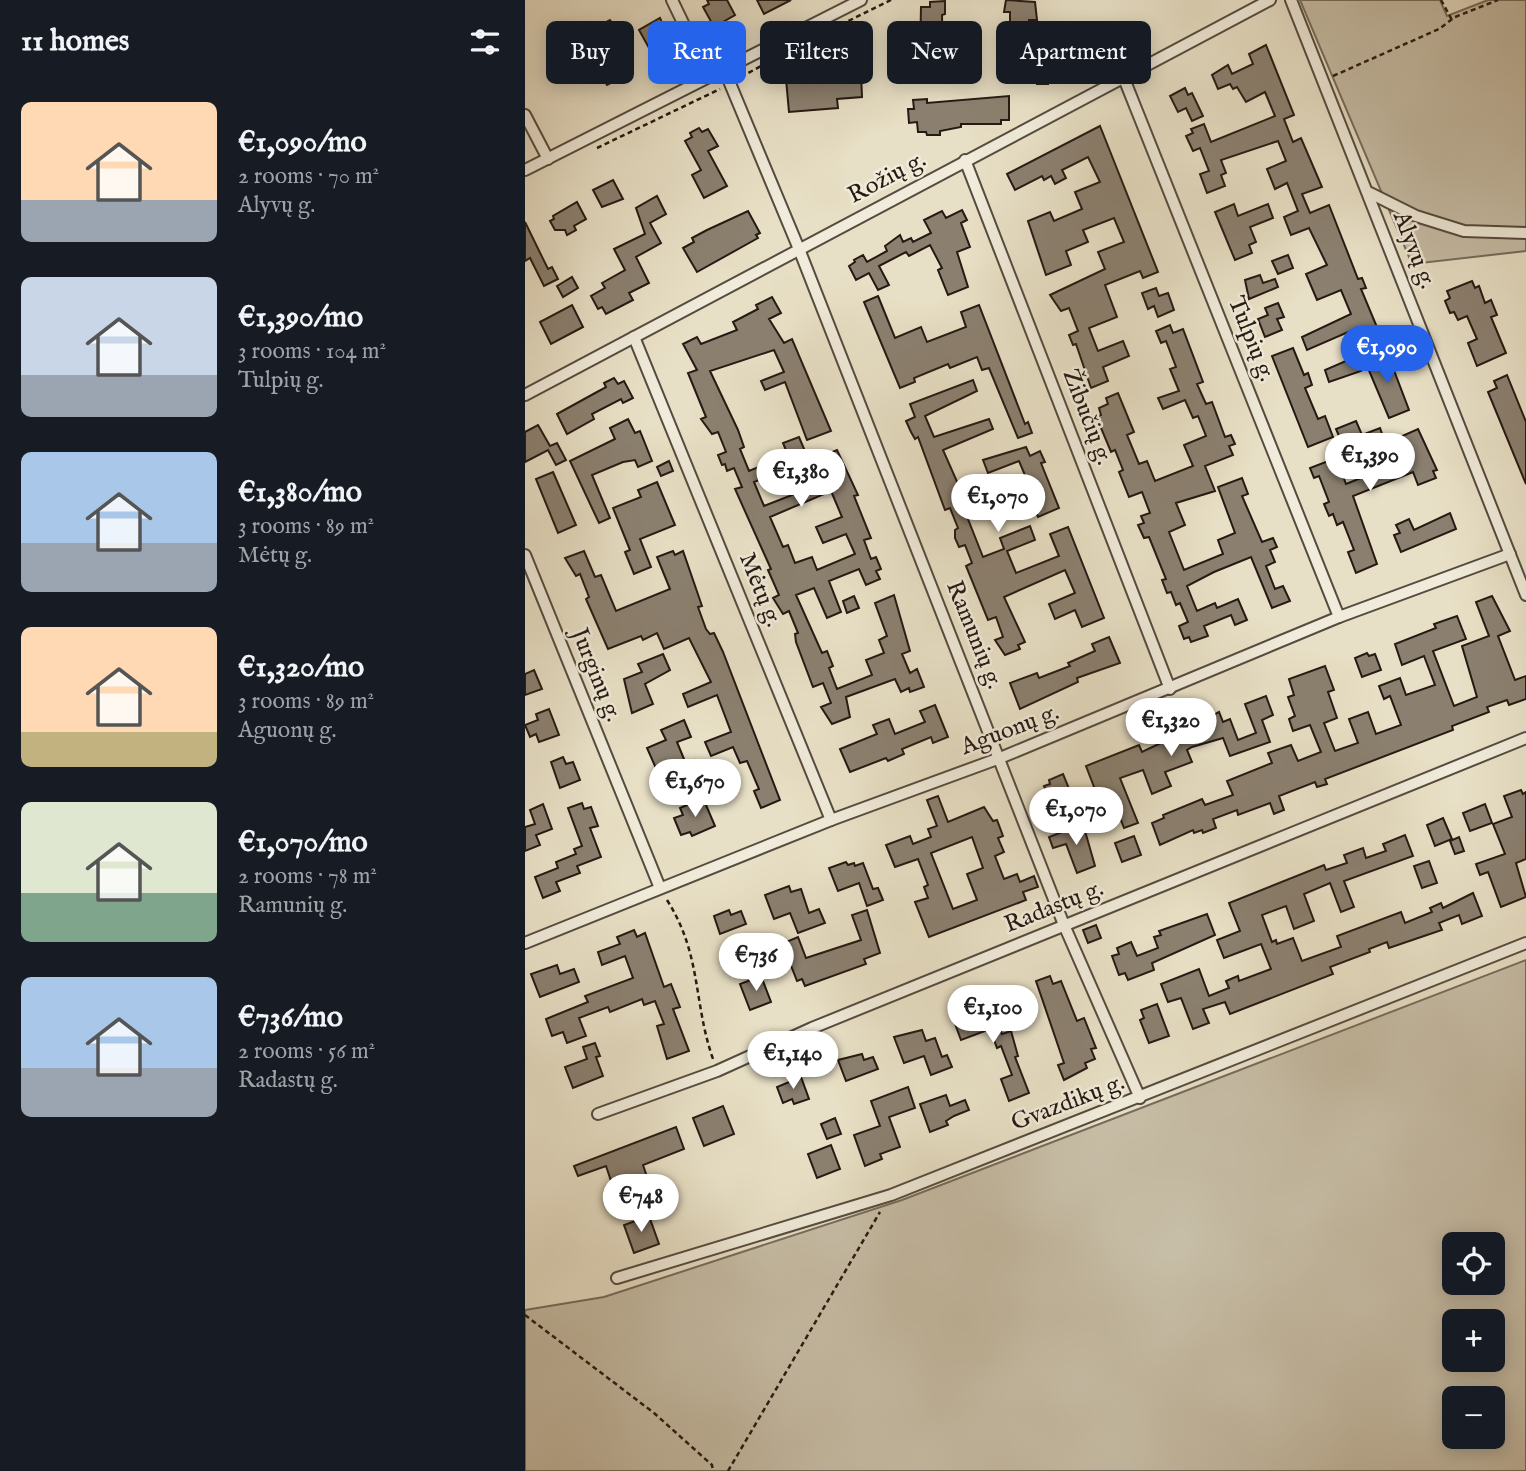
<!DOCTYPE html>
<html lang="en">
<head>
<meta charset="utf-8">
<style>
	:root { --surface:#171b24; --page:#242831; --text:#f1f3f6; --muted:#9ea1a6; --accent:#2563eb }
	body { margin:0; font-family:"IM FELL English",serif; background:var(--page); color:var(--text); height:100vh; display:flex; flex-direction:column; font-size:26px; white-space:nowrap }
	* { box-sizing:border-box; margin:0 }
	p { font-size:23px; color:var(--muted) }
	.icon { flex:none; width:38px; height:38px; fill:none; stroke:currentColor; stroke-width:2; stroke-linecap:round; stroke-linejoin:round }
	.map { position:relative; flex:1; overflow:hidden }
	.side { display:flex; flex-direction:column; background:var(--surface); width:525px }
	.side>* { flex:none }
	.top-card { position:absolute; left:21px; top:21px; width:665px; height:63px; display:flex; gap:14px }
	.fabs { position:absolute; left:917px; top:1232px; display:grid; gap:14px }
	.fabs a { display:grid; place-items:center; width:63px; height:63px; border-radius:10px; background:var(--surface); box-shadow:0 4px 18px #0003; font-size:35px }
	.price { position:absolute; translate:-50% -60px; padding:0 16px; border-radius:24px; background:#fff; color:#222; font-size:23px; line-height:46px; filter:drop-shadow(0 2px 4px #0008) }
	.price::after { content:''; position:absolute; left:50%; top:42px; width:21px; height:16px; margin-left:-10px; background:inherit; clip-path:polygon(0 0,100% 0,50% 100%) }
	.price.on { background:var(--accent); color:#fff }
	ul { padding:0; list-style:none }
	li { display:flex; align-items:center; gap:21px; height:175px; padding:0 21px }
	li span { display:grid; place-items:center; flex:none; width:196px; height:140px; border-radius:10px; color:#555 }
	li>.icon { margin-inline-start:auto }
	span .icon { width:84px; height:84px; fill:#fffc; stroke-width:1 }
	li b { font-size:30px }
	h2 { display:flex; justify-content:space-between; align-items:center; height:84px; padding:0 21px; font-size:30px }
	.chip { padding:0 24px; border-radius:10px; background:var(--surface); box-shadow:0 4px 18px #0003; font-size:24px; line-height:63px }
	.chip.on { background:var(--accent); color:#fff }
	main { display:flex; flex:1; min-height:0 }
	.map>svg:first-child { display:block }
	.green { fill:#c7bea7; stroke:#766c5c; stroke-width:2; fill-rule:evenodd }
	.building { fill:#8b8070; stroke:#261912; stroke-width:2; fill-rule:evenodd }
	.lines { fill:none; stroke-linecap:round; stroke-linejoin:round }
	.street-casing { stroke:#564b3f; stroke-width:14 }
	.path { stroke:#261912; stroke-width:2.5; stroke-dasharray:5 3.5; stroke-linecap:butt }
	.street { stroke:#f0ebda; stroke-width:10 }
	.labels { text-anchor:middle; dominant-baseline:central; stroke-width:5; stroke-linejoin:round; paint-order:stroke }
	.street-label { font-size:24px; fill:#261912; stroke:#f0ebda }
</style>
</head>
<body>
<main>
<section class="side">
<h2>11 homes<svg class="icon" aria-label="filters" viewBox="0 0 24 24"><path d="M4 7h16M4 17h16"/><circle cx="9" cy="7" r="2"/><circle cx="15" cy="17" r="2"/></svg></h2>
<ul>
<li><span style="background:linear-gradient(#ffd9b3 70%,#9aa5b1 0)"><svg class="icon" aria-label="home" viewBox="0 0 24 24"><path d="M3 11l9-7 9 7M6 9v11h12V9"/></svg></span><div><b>€1,090/mo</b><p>2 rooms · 70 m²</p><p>Alyvų g.</p></div></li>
<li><span style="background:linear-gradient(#c9d6e8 70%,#9aa5b1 0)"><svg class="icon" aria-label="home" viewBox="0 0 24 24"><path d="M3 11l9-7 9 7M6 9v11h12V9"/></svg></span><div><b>€1,390/mo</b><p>3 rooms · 104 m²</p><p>Tulpių g.</p></div></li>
<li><span style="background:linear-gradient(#a9c7e8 65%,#9aa5b1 0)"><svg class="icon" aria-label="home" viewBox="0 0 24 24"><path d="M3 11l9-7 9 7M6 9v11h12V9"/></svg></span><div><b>€1,380/mo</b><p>3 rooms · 89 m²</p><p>Mėtų g.</p></div></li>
<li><span style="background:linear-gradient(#ffd9b3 75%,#c2b280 0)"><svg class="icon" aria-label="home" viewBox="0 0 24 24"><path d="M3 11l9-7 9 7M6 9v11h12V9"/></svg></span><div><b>€1,320/mo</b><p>3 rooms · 89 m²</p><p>Aguonų g.</p></div></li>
<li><span style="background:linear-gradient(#dfe7d0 65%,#7fa58c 0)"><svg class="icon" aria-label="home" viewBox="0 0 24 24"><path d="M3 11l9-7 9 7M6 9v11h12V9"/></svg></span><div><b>€1,070/mo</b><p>2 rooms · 78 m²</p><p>Ramunių g.</p></div></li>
<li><span style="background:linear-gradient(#a9c7e8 65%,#9aa5b1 0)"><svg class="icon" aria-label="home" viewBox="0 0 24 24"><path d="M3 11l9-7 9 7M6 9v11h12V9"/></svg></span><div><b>€736/mo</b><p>2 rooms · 56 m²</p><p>Radastų g.</p></div></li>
</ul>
</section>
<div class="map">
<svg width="1001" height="1471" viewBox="0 0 1001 1471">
	<rect width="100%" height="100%" fill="#e8e0c6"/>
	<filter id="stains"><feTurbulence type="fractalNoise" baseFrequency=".00286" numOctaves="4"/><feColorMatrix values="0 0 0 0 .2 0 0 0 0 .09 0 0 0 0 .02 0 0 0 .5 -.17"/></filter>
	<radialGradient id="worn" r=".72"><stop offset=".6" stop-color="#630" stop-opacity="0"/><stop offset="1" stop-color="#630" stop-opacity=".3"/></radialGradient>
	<!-- green -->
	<g class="green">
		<path d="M775 0H915L922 16 963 0H1001V251L887 264Z"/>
		<path d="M1001 960V1471H0V1310L79 1297 377 1200ZM968 1244V1283H929V1244ZM968 1321V1360H929V1321ZM968 1398V1437H929V1398Z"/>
	</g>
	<!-- building -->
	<g class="building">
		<path d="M182 0H202L210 15 189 27 178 7 184 4Z"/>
		<path d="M232 0H266L239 14Z"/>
		<path d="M481 0 510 2 512 20H504V24L485 25V12H479Z"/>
		<path d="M420 1V14L417 15 418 61 416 66H399V54H395L396 7H405V2Z"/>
		<path d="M135 18 147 47 129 57 114 30Z"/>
		<path d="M85 20 93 34 87 38 105 73 82 85 63 49 50 57 42 42Z"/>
		<path d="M741 45 769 115 759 119 768 142 776 138 797 187 777 194 785 213 804 205 833 279 837 278 841 288 836 289 854 332 834 340 830 329 782 350 777 337 826 314 816 290 792 300 781 274 802 265 784 228 766 235 759 217 773 211 762 183 750 189 742 169 761 161 753 141 696 160 701 173 696 175 700 186 682 193 675 174 684 171 675 148 668 151 661 136 668 133 666 129 679 124 686 142 750 116 740 92 721 102 712 87 708 89 705 84 693 89 687 75 703 65 707 74 728 64 724 54Z"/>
		<path d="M511 64H522L523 84H512Z"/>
		<path d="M336 74 337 97 312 99 313 108 264 112 261 79Z"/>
		<path d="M660 88 663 95 667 93 678 116 667 121 661 108 653 112 645 96Z"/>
		<path d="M484 96V120H476V124H436V127L415 131V135H402L401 132H393L392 122 384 123 383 109H389L388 100 402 99V103Z"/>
		<path d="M575 126 633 272 618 278 615 271 580 285 592 317 564 328 573 351 598 341 604 356 578 367 583 381 566 388 551 344 548 345 544 335 553 331 544 308 536 311 525 295 580 269 573 252 599 242 589 218 558 230 563 242 541 251 546 265 521 275 503 221 525 212 529 221 557 209 550 192 575 182 563 157 537 170 541 178 530 184 526 176 519 180 517 176 490 190 482 174Z"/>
		<path d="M174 128 177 132 183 129 193 146 183 151 202 186 179 198 167 175 176 170 160 141 167 137 165 133Z"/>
		<path d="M88 180 98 199 77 207 68 190Z"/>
		<path d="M132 196 141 214 125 223 136 243 111 257 124 283 104 293 108 300 81 314 77 307 73 309 66 296 80 288 77 283 100 270 89 249 120 234 111 208Z"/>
		<path d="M52 202 61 219 49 226 51 230 42 235 40 230H30L25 221 29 219 28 216Z"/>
		<path d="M709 204 713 216 743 204 748 218 725 227 731 242 724 245 727 253 710 260 690 212Z"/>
		<path d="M437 210 442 220 436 223 445 247 432 252 443 287 423 295 413 270 417 268 405 245 384 256 381 252 354 266 364 285 353 290 344 273 331 280 324 266 330 262 329 260 338 255 342 262 362 251 360 246 375 235 378 242 386 238 388 242 406 233 399 220 417 211 421 218Z"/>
		<path d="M223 211 235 233 231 235 233 238 172 272 158 248 169 242 167 238 182 230Z"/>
		<path d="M0 222 23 269 27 267 33 279 19 286 5 258 0 261Z"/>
		<path d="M763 255 768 268 753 274 747 261Z"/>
		<path d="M735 275 738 283 750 279 753 287 724 299 720 280Z"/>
		<path d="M47 277 53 288 38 297 32 286Z"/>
		<path d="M947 281 950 288 954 286 960 303 966 300 972 315 966 317 981 353 952 366 943 343 952 339 942 316 933 320 929 312 925 313 920 301 925 298 922 291Z"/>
		<path d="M631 288 634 296 643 293 649 310 633 317 629 306 623 309 617 293Z"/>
		<path d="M353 296 370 338 396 327 402 342 441 327 436 312 454 305 500 424 503 422 507 433 493 438 464 368 457 370 452 357 425 368 423 364 389 378 390 382 375 388 339 302Z"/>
		<path d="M247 297 256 313 244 319 259 343 267 339 306 431 282 440 260 382 240 390 236 381 259 372 249 350 185 371 213 430 219 447 215 449 224 471 263 455 258 443 274 437 285 463 269 469 268 466 229 482 239 506 303 481 293 458 312 450 333 495 329 496 346 538 339 540 346 559 351 557 356 569 351 571 355 579 341 585 334 569 304 581 316 612 302 618 289 588 271 595 297 653 302 651 308 666 304 668 312 689 347 675 341 660 359 653 354 640 362 636 350 603 369 595 385 651 377 654 385 673 392 669 399 687 385 692 384 688 376 692 370 679 321 697 325 717 307 724 296 707 306 703 298 683 288 687 271 642 270 634 273 633 264 611 258 614 248 598 254 595 243 570 246 569 210 489 217 487 209 468 202 471 200 464 197 465 193 455 201 452 193 432 187 434 176 419 181 417 163 373 172 370 158 344 172 337 176 344 212 330 208 322 233 309 231 305ZM306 491 317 517 291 527 298 543 321 534 330 554 292 570 287 557 270 563 263 545 258 547 245 517Z"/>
		<path d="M753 303 759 317 752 319 757 330 740 337 733 319 743 315 740 308Z"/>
		<path d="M47 305 58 327 26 344 15 322Z"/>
		<path d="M645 325 648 333 658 329 678 382 672 384 681 404 687 402 700 437 706 435 710 444 704 446 708 455 680 466 690 491 651 503 660 525 644 532 659 570 698 554 693 540 710 533 693 487 717 478 723 494 717 496 737 542 748 538 752 547 745 550 750 562 741 566 750 589 758 586 765 601 747 608 726 557 689 572 662 586 672 611 690 603 692 608 713 599 722 620 710 625 706 615 679 626 683 636 666 642 664 637 659 639 654 626 663 622 655 603 651 605 646 592 642 593 637 580 641 579 624 537 619 538 613 525 619 523 616 516 625 513 617 492 604 497 594 472 598 470 590 450 586 452 571 416 576 415 574 408 583 404 581 398 593 393 609 432 602 435 614 464 622 461 630 481 668 466 659 445 681 436 673 416 668 418 660 400 638 409 633 398 654 391 645 369 651 367 641 341 636 343 631 331Z"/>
		<path d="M768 348 779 375 783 373 787 385 780 388 793 419 800 416 808 437 783 447 747 356Z"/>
		<path d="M862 352 884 410 864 418 840 361Z"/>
		<path d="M830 357 836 371 804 382 800 370Z"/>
		<path d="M982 375 1001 422V484L963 392 972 388 969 381Z"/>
		<path d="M89 378 93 384 99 381 108 398 98 403 96 399 67 414 69 419 42 434 32 414 72 392 81 387 79 383Z"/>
		<path d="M448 380 452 391 400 416 409 437 464 419 468 429 418 450 441 502 437 504 458 557 479 549 475 538 505 526 510 540 482 551 491 573 534 556 525 534 543 527 579 618 557 627 550 610 530 619 524 604 550 593 540 570 479 597 500 642 493 645 495 649 480 655 470 640 478 637 471 617 463 620 441 566 447 563 440 545 434 547 430 538V530L433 528 425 508 420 510 393 437 390 439 386 432 381 421 390 417 385 404Z"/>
		<path d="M103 419 110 433 115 431 127 461 113 467 110 460 98 462 67 475 85 518 74 523 45 461 90 439 85 428Z"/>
		<path d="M831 421 837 435 855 428 860 442 823 457 811 429Z"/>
		<path d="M13 425 25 446 32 443 41 460 31 465 23 450 0 462V432Z"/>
		<path d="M893 429 912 470 908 471 911 478 893 485 888 472 828 496 852 564 831 573 823 552 829 550 818 522 812 525 808 514 804 516 799 504 804 502 794 476 789 478 785 468 811 458 821 484 884 459 875 437Z"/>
		<path d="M501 447 505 456 515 451 520 462 516 463 534 508 513 517 506 500 484 509 481 499 505 487 494 461 463 473 458 460Z"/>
		<path d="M144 461 148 471 136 476 132 467Z"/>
		<path d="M28 472 51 525 33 533 11 479Z"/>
		<path d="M132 482 150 525 115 539 126 567 109 574 100 552 105 550 88 508 116 497 113 490Z"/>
		<path d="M925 513 931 529 876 552 869 535 875 533 871 525 884 519 889 530Z"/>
		<path d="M59 551 70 577 76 575 91 611 145 589 132 557 148 551 150 555 158 551 177 606 173 607 181 629 185 634 189 633 198 652 255 800 236 808 229 791 234 789 222 761 215 763 208 747 186 756 180 742 206 732 192 695 163 707 158 694 186 682 164 638 139 649 132 633 118 640 116 636 83 649 61 599 64 597 55 574 51 576 40 558Z"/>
		<path d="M329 596 334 608 322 613 318 601Z"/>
		<path d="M967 596 985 631 973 636 990 680 1001 676V699L984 705 982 700 962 707 964 712 927 726 928 730 800 779 802 784 792 787 790 782 754 796 759 810 749 814 745 803 713 815 712 810 688 819 691 828 678 833 677 830 669 833 668 830 635 845 627 823 639 818 638 815 677 799 680 805 708 795 702 781 747 763 743 753 766 745 773 761 796 752 785 725 768 731 764 719 770 716 763 697 769 695 764 679 800 666 809 690 803 692 812 718 799 723 810 751 833 743 824 719 843 712 851 734 876 725 865 696 859 699 854 686 875 678 881 695 910 685 899 656 877 665 870 644 911 628 909 624 932 616 941 639 908 651 929 706 952 697 937 646 964 636 951 602Z"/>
		<path d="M584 637 595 663 552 678 553 682 495 709 485 683 512 673 514 678 545 666 543 663 570 651 567 644Z"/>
		<path d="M842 653 844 656 850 654 856 670 837 677 830 658Z"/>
		<path d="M138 654 145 670 120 684 128 704 107 713 99 679 117 672 113 664Z"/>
		<path d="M9 670 17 689 0 695V674Z"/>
		<path d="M741 696 748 715 737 720 745 742 705 756 698 738 667 747 662 750 667 762 640 772 646 786 627 794 618 770 595 778 613 823 599 828 594 815 588 817 577 789 571 792 561 766 614 745 617 752 657 733 659 740 680 732 676 722 694 712 698 722 705 719 713 740 731 733 720 704Z"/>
		<path d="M410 705 423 737 408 743 406 737 377 749 379 754 363 761 361 758 325 772 315 749 352 734 348 725 364 719 370 734 400 722 395 711Z"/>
		<path d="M24 709 34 735 14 742 11 734 5 737 0 725 13 720 11 714Z"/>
		<path d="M159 720 166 737 152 742 161 764 170 760 176 773 151 783 146 770 134 775 122 748 141 740 136 730Z"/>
		<path d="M38 757 41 764 48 762 55 780 35 788 26 762Z"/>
		<path d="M538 774 547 796 525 801 519 786 525 784 524 780Z"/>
		<path d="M996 790 998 794 1001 792V859L991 863 1001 897 976 907 963 872 955 875 951 864 980 854 968 824 987 817 979 796Z"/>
		<path d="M413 796 423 822 459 807 468 821 472 820 478 836 473 838 479 852 470 856 479 879 492 874 495 882 509 876 513 887 498 892 501 900 404 937 390 902 403 898 399 887 403 885 393 859 370 867 361 845 385 836 388 844 406 837 403 829 412 826 402 800ZM447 837 458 868 442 874 452 900 428 909 406 853Z"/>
		<path d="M178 798 190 826 167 836 165 832 156 835 149 818 158 815 155 808Z"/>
		<path d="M57 803 59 809 66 807 73 826 65 828 76 857 52 866 55 873 31 882 35 891 18 898 10 877 33 868 31 862 51 854 49 849 57 846 43 808Z"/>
		<path d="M559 803 564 816 549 822 544 809Z"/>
		<path d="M18 804 27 829 11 835 15 845 0 851V827L10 824 5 810Z"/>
		<path d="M960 804 967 823 945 831 938 813Z"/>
		<path d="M918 818 927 839 910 846 902 825Z"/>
		<path d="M558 824 570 866 552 873 541 844 528 848 524 837Z"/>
		<path d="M880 835 888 856 819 881 829 907 816 912 805 883 779 894 789 921 769 929 761 906 737 915 747 942 751 940 752 944 768 938 777 961 816 947 812 936 876 912 880 923 907 912 905 908 916 903 918 908 948 893 957 916 937 924 934 915 914 923 917 930 899 936 864 948 862 942 844 949 845 952 805 967 808 974 705 1014 700 1002 678 1009 684 1023 668 1029 656 998 643 1002 636 984 674 969 684 996 704 988 701 981 713 976 714 981 746 969 736 944 699 958 692 940 715 931 704 903 799 865 801 870 822 863 819 855 838 848 841 858 861 851 858 844Z"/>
		<path d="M609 836 616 855 597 862 590 843Z"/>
		<path d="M934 837 939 851 930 854 925 841Z"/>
		<path d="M904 861 912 883 897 888 889 866Z"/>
		<path d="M321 862 323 865 329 863 330 866 338 863 348 889 353 888 358 900 342 906 334 883 313 891 304 868Z"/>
		<path d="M264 886 266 892 276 889 284 913 294 909 300 923 273 933 265 913 249 919 240 895Z"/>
		<path d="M204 910 206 915 216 911 221 924 195 934 189 916Z"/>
		<path d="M342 910 355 953 339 959 341 964 280 986 277 979 272 981 263 958 228 971 223 958 273 937 281 958 336 940 327 915Z"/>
		<path d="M682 914 690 935 627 963 629 970 603 980 600 973 594 975 587 956 594 954 592 948 606 942 612 956 633 948 629 937 636 935 634 931Z"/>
		<path d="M571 925 576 938 563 943 558 930Z"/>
		<path d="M109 930 112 937 120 933 139 987 146 984 155 1007 148 1009 164 1051 142 1059 132 1026 139 1024 130 1001 119 1005 117 999 85 1012 83 1007 54 1018 61 1036 42 1043 38 1032 27 1036 21 1019 63 1002 60 996 108 978 100 956 77 965 73 952 95 944 92 937Z"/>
		<path d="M32 965 35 974 49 969 54 982 15 997 6 974Z"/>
		<path d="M236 976 246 1002 225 1010 215 984Z"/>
		<path d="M525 976 528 984 536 981 552 1021 559 1018 571 1048 566 1049 570 1059 560 1063 562 1068 539 1080 533 1065 539 1063 511 981Z"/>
		<path d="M451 1003 457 1018 469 1013 477 1034 486 1031 493 1056 490 1057 504 1093 484 1101 476 1079 487 1075 476 1046 472 1048 465 1029 436 1040 426 1013Z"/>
		<path d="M632 1004 644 1036 624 1043 615 1020 619 1018 616 1010Z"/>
		<path d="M397 1030 401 1041 410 1038 417 1057 422 1055 427 1067 406 1075 399 1056 379 1063 369 1037Z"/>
		<path d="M70 1043 75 1056 71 1057 78 1076 48 1088 40 1067 62 1059 58 1047Z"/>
		<path d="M337 1054 339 1060 348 1057 353 1069 321 1081 313 1060Z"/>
		<path d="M276 1077 284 1099 269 1104 267 1099 258 1103 252 1087Z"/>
		<path d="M383 1087 390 1108 364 1117 375 1147 355 1154 357 1159 340 1166 329 1135 355 1126 346 1101Z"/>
		<path d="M421 1095 425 1106 440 1100 444 1110 429 1116 421 1121 423 1125 405 1132 395 1104Z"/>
		<path d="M198 1106 209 1134 179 1146 168 1118Z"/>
		<path d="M310 1118 316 1134 302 1139 296 1124Z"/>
		<path d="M151 1127 159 1149 118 1165 131 1203 118 1209 104 1177 87 1184 81 1166 53 1176 49 1166Z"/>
		<path d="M306 1145 315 1169 292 1178 283 1154Z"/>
		<path d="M124 1216 134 1244 109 1253 99 1225Z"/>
	</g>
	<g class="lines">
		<!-- street casing -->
		<g class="street-casing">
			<g id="street">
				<path d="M147 0 184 77"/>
				<path d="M766 0 1001 595"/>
				<path d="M199 69 274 249 539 925 615 1098"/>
				<path d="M598 76 814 617"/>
				<path d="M0 115 23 159"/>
				<path d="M440 160 645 689"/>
				<path d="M0 170 336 0"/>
				<path d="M845 193 891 216 939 231 1001 233"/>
				<path d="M109 337 306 820"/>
				<path d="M0 395 745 0"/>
				<path d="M0 555 135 888"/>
				<path d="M0 943 306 820 475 758 814 617 985 554"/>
				<path d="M73 1114 192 1071 287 1028 1001 738"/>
				<path d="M92 1278 366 1195 1001 943"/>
			</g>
		</g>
		<!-- path -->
		<g class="path">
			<path d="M916 0 927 20"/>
			<path d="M293 36 366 0"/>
			<path d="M808 76 914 29 930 17 973 0"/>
			<path d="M216 77 247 60"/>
			<path d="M72 148 195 89"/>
			<path d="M142 900C177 955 168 1002 188 1059"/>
			<path d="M0 1315 129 1413 187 1465 188 1471"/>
			<path d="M203 1471 355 1212"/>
		</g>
		<!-- street -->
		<use href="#street" class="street"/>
	</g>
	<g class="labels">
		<!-- street labels -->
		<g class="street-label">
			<text transform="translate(362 178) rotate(-28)">Rožių g.</text>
			<text transform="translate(889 250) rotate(69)">Alyvų g.</text>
			<text transform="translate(726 339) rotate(68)">Tulpių g.</text>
			<text transform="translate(562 417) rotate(69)">Žibučių g.</text>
			<text transform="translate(235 590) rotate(68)">Mėtų g.</text>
			<text transform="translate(449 635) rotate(68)">Ramunių g.</text>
			<text transform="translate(71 675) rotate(68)">Jurginų g.</text>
			<text transform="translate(485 730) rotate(-21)">Aguonų g.</text>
			<text transform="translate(529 907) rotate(-22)">Radastų g.</text>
			<text transform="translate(543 1103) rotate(-21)">Gvazdikų g.</text>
		</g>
	</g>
	<rect width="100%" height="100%" filter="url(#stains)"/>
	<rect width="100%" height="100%" fill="url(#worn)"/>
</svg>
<div class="fabs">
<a><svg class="icon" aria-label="locate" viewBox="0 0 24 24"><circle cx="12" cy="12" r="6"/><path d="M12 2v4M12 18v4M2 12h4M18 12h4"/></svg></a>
<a>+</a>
<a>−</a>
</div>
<b class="price on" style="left:862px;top:385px">€1,090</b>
<b class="price" style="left:845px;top:493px">€1,390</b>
<b class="price" style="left:276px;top:509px">€1,380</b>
<b class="price" style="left:473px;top:534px">€1,070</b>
<b class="price" style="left:646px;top:758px">€1,320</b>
<b class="price" style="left:170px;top:819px">€1,670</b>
<b class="price" style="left:551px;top:847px">€1,070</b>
<b class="price" style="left:231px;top:993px">€736</b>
<b class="price" style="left:468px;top:1045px">€1,100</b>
<b class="price" style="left:268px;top:1091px">€1,140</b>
<b class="price" style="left:116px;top:1234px">€748</b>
<div class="top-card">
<a class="chip">Buy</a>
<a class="chip on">Rent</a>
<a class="chip">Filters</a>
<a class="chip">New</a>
<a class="chip">Apartment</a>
</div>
</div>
</main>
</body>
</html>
